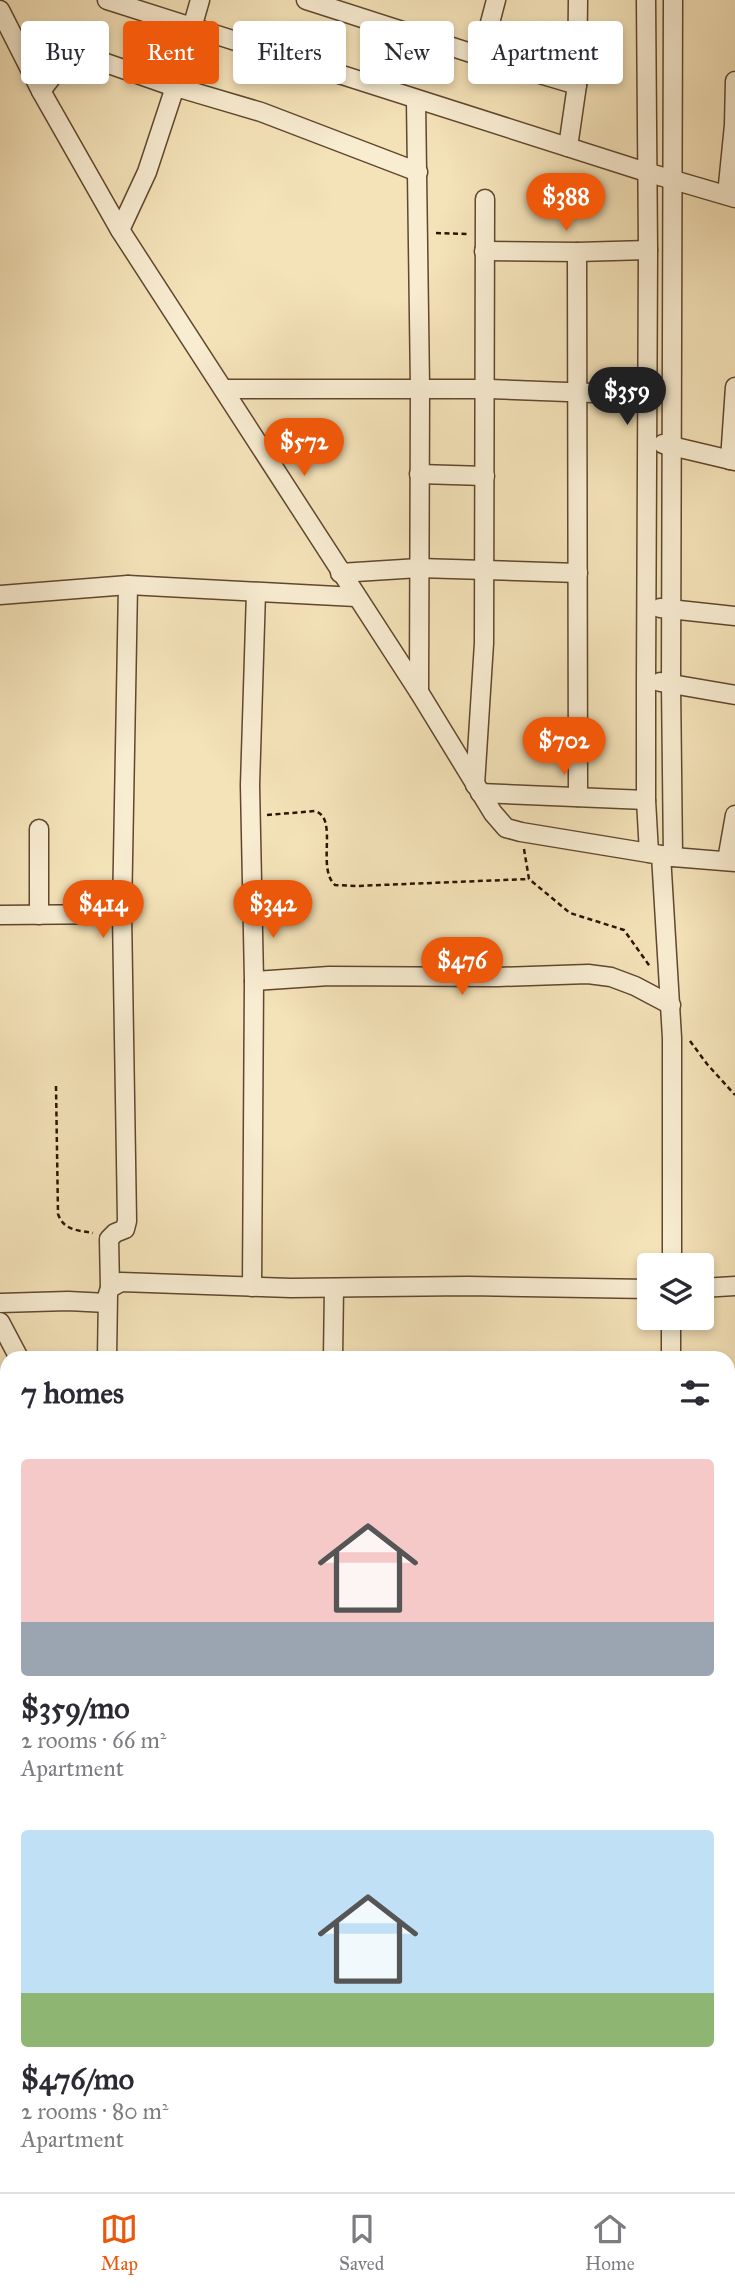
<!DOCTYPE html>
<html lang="en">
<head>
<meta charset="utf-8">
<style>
	:root { --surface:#fff; --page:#f7f7f7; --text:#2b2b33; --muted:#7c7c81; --line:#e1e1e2; --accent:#ea580c }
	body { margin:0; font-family:"IM FELL Great Primer",serif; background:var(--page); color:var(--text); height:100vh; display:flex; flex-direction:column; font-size:26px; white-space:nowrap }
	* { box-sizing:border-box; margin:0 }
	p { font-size:23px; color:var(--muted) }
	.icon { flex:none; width:38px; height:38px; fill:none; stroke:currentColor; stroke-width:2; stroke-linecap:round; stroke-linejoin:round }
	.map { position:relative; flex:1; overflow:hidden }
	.details { position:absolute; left:0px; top:1351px; width:735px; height:842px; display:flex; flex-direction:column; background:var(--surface); border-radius:21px 21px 0 0; box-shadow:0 4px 10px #0003 }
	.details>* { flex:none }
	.hud { position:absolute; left:21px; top:21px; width:693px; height:63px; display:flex; gap:14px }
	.buttons { position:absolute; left:637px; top:1253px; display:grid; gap:14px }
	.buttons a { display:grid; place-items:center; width:77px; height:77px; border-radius:7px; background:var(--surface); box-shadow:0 4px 10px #0003; font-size:35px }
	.price { position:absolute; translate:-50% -60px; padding:0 16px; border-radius:24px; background:var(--accent); color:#fff; font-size:23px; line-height:46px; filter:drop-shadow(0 2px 4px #0008) }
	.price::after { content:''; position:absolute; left:50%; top:42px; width:21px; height:16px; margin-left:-10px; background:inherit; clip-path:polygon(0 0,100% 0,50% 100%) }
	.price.on { background:#222; color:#fff }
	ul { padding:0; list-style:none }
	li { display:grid; align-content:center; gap:14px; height:371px; padding:0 21px }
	li span { display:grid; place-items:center; height:217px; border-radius:7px; color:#555 }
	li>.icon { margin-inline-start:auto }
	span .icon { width:126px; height:126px; fill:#fffc; stroke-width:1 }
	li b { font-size:30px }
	h2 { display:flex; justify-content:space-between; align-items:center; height:84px; padding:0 21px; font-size:30px }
	.pill { padding:0 24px; border-radius:7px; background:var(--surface); box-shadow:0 4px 10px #0003; font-size:24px; line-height:63px }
	.pill.on { background:var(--accent); color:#fff }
	.menu { display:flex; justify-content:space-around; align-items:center; height:98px; border-top:2px solid var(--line); background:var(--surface); font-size:19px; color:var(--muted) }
	.menu a { display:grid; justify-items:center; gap:4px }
	.menu .on { color:var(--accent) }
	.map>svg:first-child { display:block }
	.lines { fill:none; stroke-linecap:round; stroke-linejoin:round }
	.minor-casing { stroke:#60472e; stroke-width:21 }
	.path { stroke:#2e1300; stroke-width:2.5; stroke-dasharray:5 3.5; stroke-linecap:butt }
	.minor { stroke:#f8ecd1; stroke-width:18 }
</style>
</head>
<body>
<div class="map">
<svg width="735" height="2192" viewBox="0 0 735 2192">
	<rect width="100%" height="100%" fill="#f4e2b8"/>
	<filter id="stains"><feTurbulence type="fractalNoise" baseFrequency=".00286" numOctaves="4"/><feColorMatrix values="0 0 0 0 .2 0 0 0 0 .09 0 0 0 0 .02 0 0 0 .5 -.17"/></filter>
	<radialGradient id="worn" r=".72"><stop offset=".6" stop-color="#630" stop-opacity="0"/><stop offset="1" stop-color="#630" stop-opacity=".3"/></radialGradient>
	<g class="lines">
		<!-- minor casing -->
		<g class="minor-casing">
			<g id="minor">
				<path d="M107 0 646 172 735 198"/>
				<path d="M306 0 499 62 577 85"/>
				<path d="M646 0 648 250 646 681V800L649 853"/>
				<path d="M0 10 41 91 120 230 419 692 493 813 506 828 521 832 673 857 735 862"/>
				<path d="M481 57 496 0"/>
				<path d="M41 91 68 56 73 54 83 55 166 84 261 112 418 172"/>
				<path d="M416 100 420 388 419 692"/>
				<path d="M568 147 577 85 578 0"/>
				<path d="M727 195 734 125 735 81"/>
				<path d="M120 230 147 172 175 87 200 0"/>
				<path d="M484 251 577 252 648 250"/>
				<path d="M577 252 578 797"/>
				<path d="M223 389H490L646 395"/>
				<path d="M663 444 735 461"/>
				<path d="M730 460 735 387"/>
				<path d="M419 474 485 476"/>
				<path d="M340 573 419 568 578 573"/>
				<path d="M0 595 128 585 356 597"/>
				<path d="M660 608 735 616"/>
				<path d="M660 682 735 695"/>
				<path d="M475 785 484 643 485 199"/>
				<path d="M480 793 646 800"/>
				<path d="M39 829V915"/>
				<path d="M661 855 672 1038V1265"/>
				<path d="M673 857 671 684 673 0"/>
				<path d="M727 860 735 815"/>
				<path d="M0 915 122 914"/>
				<path d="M254 981 329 976 498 977 588 974 611 977 635 986 671 1005"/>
				<path d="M252 1287 254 981 250 785 256 592"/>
				<path d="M110 1288 109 1239 115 1233 125 1229 127 1221 122 914 128 585"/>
				<path d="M702 1288 735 1286"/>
				<path d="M0 1303 68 1301 107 1303"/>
				<path d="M0 1322 19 1358"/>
				<path d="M107 1358 108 1294 110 1288 121 1282 291 1288 468 1286 649 1289"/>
				<path d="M333 1358 334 1288"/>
				<path d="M671 1358V1318"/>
				<path d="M0 1568 7 1569"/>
				<path d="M728 1799H735"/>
				<path d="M728 1970 735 1969"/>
				<path d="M728 2086H735"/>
				<path d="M486 2186 489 2192"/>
				<path d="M672 2186V2192"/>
			</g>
		</g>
		<!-- path -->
		<g class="path">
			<path d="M436 233 467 234"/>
			<path d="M267 815 315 811C339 818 316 868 335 885L356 886 529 879"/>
			<path d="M524 849 529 879 570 913 624 930 651 968"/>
			<path d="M690 1041 707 1064 735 1095"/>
			<path d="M56 1086 58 1214C64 1231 78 1230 93 1233"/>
			<path d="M0 1380 7 1383"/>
			<path d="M0 1437 7 1429"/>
			<path d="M0 1752 7 1746"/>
			<path d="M0 2142 7 2141"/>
			<path d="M293 2192 303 2186"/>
		</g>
		<!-- minor -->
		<use href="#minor" class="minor"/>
	</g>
	<rect width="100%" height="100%" filter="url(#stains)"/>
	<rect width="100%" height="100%" fill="url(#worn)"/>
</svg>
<div class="buttons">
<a><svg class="icon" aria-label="layers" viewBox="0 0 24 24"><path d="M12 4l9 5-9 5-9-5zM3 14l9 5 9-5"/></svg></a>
</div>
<b class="price" style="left:566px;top:233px">$388</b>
<b class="price on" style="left:627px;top:427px">$359</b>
<b class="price" style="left:304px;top:478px">$572</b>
<b class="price" style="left:564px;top:777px">$702</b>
<b class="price" style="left:103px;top:940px">$414</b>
<b class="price" style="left:273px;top:940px">$342</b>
<b class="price" style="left:462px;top:997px">$476</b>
<div class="hud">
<a class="pill">Buy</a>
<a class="pill on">Rent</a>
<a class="pill">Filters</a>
<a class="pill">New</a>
<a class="pill">Apartment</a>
</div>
<section class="details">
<h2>7 homes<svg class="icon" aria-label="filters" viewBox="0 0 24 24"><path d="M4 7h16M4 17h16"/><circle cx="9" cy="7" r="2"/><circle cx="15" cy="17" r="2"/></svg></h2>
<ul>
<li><span style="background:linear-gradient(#f6c9c9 75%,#9aa5b1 0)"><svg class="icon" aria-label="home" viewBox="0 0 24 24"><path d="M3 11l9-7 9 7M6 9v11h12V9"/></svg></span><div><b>$359/mo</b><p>2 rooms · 66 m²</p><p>Apartment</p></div></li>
<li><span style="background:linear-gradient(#bfe0f5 75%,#8fb573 0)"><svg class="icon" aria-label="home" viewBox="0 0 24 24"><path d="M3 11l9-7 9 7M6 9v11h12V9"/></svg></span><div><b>$476/mo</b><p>2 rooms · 80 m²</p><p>Apartment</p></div></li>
</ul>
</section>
</div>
<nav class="menu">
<a class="on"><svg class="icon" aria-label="map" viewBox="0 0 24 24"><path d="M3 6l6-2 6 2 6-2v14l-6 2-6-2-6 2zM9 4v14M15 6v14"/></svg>Map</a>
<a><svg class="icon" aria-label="saved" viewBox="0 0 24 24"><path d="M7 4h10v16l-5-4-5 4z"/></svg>Saved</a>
<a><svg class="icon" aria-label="home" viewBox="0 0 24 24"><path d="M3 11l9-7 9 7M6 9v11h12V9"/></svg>Home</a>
</nav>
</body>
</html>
